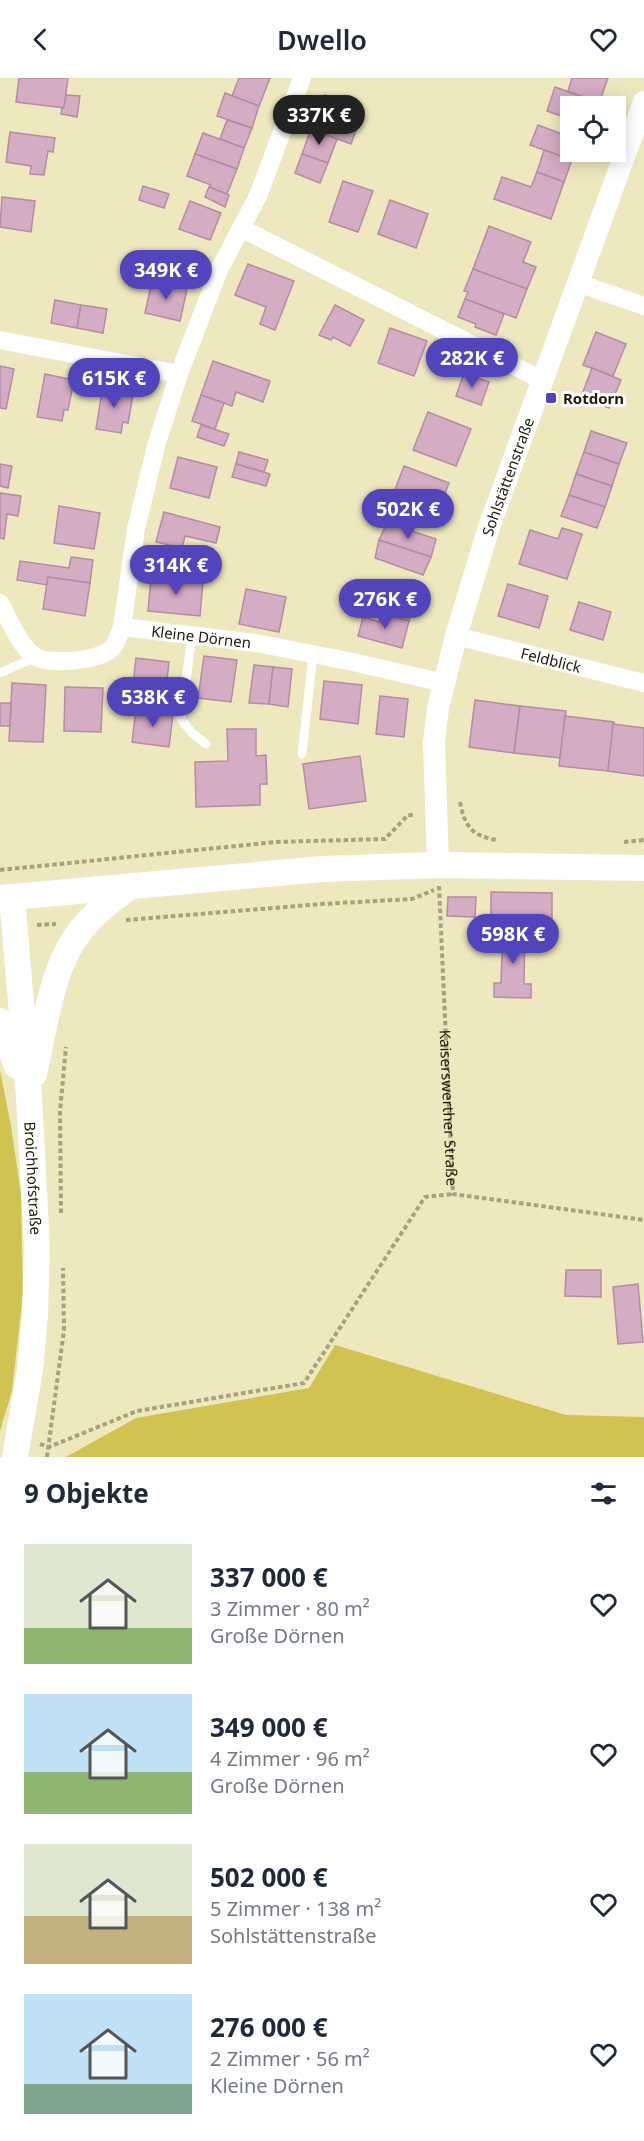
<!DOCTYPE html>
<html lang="de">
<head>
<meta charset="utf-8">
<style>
	:root { --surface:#fff; --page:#f2f2f3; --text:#1f2937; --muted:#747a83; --accent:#5244bc }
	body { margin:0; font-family:"Noto Sans",sans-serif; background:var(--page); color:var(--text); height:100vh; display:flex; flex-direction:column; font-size:22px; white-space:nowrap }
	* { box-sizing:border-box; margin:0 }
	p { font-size:20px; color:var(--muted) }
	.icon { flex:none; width:33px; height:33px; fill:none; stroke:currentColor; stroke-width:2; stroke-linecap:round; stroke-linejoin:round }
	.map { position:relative; height:1379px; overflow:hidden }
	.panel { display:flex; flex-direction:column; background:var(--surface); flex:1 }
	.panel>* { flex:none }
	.tools { position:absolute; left:560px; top:18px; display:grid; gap:12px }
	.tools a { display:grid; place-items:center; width:66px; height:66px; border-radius:0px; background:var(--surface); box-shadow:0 3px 15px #0003; font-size:30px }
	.price { position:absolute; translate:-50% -51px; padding:0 14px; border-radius:21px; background:var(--accent); color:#fff; font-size:20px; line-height:39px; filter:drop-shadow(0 2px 3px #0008) }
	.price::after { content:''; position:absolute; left:50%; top:36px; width:18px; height:14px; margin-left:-9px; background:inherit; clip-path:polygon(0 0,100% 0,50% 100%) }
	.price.selected { background:#222; color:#fff }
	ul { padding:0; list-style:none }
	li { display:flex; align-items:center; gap:18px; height:150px; padding:0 24px }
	li span { display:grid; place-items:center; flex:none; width:168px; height:120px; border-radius:0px; color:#555 }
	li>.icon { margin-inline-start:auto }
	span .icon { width:72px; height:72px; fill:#fffc; stroke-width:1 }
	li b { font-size:26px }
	h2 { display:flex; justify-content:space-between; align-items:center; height:72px; padding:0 24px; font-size:26px }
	header { display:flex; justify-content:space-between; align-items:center; height:78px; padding:0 24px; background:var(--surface); font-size:27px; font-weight:600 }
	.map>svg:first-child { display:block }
	.green { fill:#d1c350 }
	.building { fill:#d4acc4; stroke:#b38da4; stroke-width:1.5 }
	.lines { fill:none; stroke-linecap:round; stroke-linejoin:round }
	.path { stroke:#a6a281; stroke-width:4; stroke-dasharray:4.5 3; stroke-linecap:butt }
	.service { stroke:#fff; stroke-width:9 }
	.minor { stroke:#fff; stroke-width:18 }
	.tertiary { stroke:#fff; stroke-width:22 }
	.secondary { stroke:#fff; stroke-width:26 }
	.poi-dot { fill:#5244bc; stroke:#fff; stroke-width:2 }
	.labels { text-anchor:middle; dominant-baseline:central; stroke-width:6; stroke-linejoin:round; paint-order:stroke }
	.poi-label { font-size:15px; font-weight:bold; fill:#1c1a0a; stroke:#fff; text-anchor:start }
	.street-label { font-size:15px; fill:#1c1a0a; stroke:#fff }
</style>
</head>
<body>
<header><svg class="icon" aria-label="back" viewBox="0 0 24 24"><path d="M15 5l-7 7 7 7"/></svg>Dwello<svg class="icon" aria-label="heart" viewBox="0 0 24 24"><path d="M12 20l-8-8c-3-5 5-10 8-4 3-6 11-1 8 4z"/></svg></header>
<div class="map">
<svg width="644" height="1379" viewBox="0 0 644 1379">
	<rect width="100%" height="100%" fill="#ede8be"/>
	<!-- green -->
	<g class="green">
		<path d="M0 992 11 1048 21 1116 23 1216 12 1313 0 1353Z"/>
		<path d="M335 1267 566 1337 644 1339V1379H66L136 1340 309 1310Z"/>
	</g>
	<!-- building -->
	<g class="building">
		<path d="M19 0H68L64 30 16 24Z"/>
		<path d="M239 0H270L259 28 232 18Z"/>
		<path d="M572 0H608L599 25 568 13Z"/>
		<path d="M555 9 599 25 598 28H570V41L547 33Z"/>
		<path d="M225 15 259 28 252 50 217 38Z"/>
		<path d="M66 17 80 18 77 39 61 36 62 30H64Z"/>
		<path d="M325 17 364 31 351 66 311 51Z"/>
		<path d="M227 42 252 50 244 70 220 61Z"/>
		<path d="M538 47 570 59V74H575L572 82 530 67Z"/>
		<path d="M311 51 337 61 328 85 302 76Z"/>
		<path d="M10 54 55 60 53 74 48 73 44 97 30 96 31 88 6 84Z"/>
		<path d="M203 55 244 70 237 91 195 76Z"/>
		<path d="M544 72 572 82 564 104 537 94Z"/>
		<path d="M195 76 237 91 227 116 209 109 211 107 187 98Z"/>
		<path d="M302 76 328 85 320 105 295 95Z"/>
		<path d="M537 94 564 104 551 141 494 121 502 99 531 109Z"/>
		<path d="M343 103 373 113 358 154 329 144Z"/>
		<path d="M143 108 169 116 164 130 139 122Z"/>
		<path d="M209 109 229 117 225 129 205 119Z"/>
		<path d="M2 119 35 123 31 154 0 149Z"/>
		<path d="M390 122 428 136 416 170 378 156Z"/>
		<path d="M190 123 221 135 210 162 179 151Z"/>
		<path d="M489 148 531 164 523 184 536 189 527 211 473 191Z"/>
		<path d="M248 186 294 203 275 252 260 246 266 229 235 217Z"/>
		<path d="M149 190 185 198 183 210 147 202Z"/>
		<path d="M473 191 527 211 516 240 465 221 468 214 464 213Z"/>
		<path d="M152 203 187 211 180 243 145 235Z"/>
		<path d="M465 221 504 236 496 257 475 249 476 246 458 239Z"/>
		<path d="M55 222 81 227 77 250 51 245Z"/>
		<path d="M81 227 107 231 103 255 77 250Z"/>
		<path d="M335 227 364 242 350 268 333 259 331 262 319 257Z"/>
		<path d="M390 250 427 263 414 298 378 285Z"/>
		<path d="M596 254 626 266 613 298 583 287Z"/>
		<path d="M213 283 270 303 263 324 236 314 232 328 201 317Z"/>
		<path d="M0 288 14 291 6 331 0 330Z"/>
		<path d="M592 290 621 302 609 330 581 319Z"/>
		<path d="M464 295 489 304 481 327 456 318Z"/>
		<path d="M45 296 74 302 68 332H64L62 343 37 339Z"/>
		<path d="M103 307 134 312 128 345 123 344 121 355 96 351Z"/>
		<path d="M201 317 224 325 215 351 192 343Z"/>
		<path d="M428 334 471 351 456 388 413 372Z"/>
		<path d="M201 347 229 356 224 368 197 359Z"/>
		<path d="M591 353 627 365 619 386 584 374Z"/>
		<path d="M239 374 268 382 264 394 236 386Z"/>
		<path d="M584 374 619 386 612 408 576 396Z"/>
		<path d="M178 379 217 389 209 420 170 410Z"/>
		<path d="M0 386 12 388 8 410 0 408Z"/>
		<path d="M236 386 270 396 266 408 232 399Z"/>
		<path d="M404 388 449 405 434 444 389 427Z"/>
		<path d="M576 396 612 408 605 429 569 417Z"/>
		<path d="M0 415 21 418 18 438 7 436 4 461 0 460Z"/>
		<path d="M569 417 605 429 597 450 561 438Z"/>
		<path d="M59 428 100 435 94 471 54 465Z"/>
		<path d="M382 432 407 441 404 450 378 443Z"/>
		<path d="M164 434 220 449 216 465 185 458 182 470 156 464Z"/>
		<path d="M387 445 436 461 431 479 379 462Z"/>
		<path d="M562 450 582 456 567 501 519 486 530 452 558 461Z"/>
		<path d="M379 462 431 479 423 497 375 480Z"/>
		<path d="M71 479 93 482 90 505 48 499 47 507 17 502 20 483 69 490Z"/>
		<path d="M48 499 90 505 85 538 43 531Z"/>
		<path d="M151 499 203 504 200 538 148 533Z"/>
		<path d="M376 505 417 516 409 543 382 536 384 529 370 525Z"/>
		<path d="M508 506 548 518 539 550 498 538Z"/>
		<path d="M246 511 286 519 279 554 239 546Z"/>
		<path d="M579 524 611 534 603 562 570 552Z"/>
		<path d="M382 536 409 543 402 570 358 558 363 539 380 544Z"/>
		<path d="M204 578 237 582 231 624 198 620Z"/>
		<path d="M136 580 169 584 165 620 132 615Z"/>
		<path d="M254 587 273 589 269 626 249 625Z"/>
		<path d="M273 589 292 591 288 629 269 626Z"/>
		<path d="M324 603 362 607 358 646 320 641Z"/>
		<path d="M12 605 46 607 43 664 9 663Z"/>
		<path d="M65 609 103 610 101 654 64 653Z"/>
		<path d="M380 618 408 621 404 659 376 656Z"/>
		<path d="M475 622 520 628 514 675 469 669Z"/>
		<path d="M0 625H11L10 648H0Z"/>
		<path d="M520 628 566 633 560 680 514 675Z"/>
		<path d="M136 631 173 636 169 669 132 664Z"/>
		<path d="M565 638 614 644 608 693 559 688Z"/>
		<path d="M613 646 644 650V698L608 693Z"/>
		<path d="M227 651H256V678L266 677 267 706H260V727L196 729 195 684 228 683Z"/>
		<path d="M360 678 366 723 309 731 303 686Z"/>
		<path d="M491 814 552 815V848L491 847Z"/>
		<path d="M448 819H476L475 839 447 838Z"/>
		<path d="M503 847 525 848 524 906H531V920L494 919V905H501Z"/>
		<path d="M566 1192H601V1219L565 1218Z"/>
		<path d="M638 1206 643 1264 618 1266 613 1209Z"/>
	</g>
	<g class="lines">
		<!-- path -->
		<g class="path">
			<path d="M460 724C465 749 472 758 497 762"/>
			<path d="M624 764 644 762"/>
			<path d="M0 792 275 764 385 761 408 737H414"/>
			<path id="s1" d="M439 808 453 1116 644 1142"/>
			<path d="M126 842 322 826 412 821 434 812"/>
			<path d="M37 847 56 846"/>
			<path d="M61 1135 60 1033 66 969"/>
			<path d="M40 1366 49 1369 137 1333 304 1305 425 1119 453 1116"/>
			<path d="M47 1379 64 1252 63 1190"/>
		</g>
		<!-- service -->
		<g class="service">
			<path d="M192 557 181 641 192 655 206 666"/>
			<path d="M0 595 36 579"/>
			<path d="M302 676 313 576"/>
		</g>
		<!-- minor -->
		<g class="minor">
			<path d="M241 150 542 302"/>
			<path d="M578 205 644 228"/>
			<path d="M0 262 179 296"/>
			<path id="s2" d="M0 525C8 539 21 571 36 579 50 587 101 583 112 570 117 565 119 555 122 549L256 565 353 584 444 605"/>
			<path d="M122 549 136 451 156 368 179 296 219 192 258 118 302 0"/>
			<path id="s3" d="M456 558 644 605"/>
		</g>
		<!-- tertiary -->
		<path class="tertiary" id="s4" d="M438 787 434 664 438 630 456 558 489 449 644 24"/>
		<!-- secondary -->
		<g class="secondary">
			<path id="s5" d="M12 819 29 1019 37 1169 35 1237 30 1292 15 1379"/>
			<path d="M0 820 322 791 438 787 644 790"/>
			<path d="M0 943 17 988"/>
			<path d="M34 996C43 957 50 904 69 870 82 846 105 826 127 811"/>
		</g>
	</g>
	<!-- markers -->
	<rect class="poi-dot" x="545" y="314" width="12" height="12" rx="3"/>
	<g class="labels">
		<!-- poi labels -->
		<g class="poi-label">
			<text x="563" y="320">Rotdorn</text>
		</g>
		<!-- street labels -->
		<g class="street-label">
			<text stroke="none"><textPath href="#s4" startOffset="399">Sohlstättenstraße</textPath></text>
			<text stroke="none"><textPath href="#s2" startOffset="248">Kleine Dörnen</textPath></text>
			<text stroke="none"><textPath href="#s3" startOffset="98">Feldblick</textPath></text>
			<text stroke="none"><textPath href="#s1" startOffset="222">Kaiserswerther Straße</textPath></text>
			<text stroke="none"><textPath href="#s5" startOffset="282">Broichhofstraße</textPath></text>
		</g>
	</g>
</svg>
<div class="tools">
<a><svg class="icon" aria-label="locate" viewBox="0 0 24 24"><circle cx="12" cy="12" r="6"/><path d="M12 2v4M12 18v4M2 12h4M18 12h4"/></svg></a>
</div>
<b class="price selected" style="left:319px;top:68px">337K €</b>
<b class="price" style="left:166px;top:223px">349K €</b>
<b class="price" style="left:472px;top:311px">282K €</b>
<b class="price" style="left:114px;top:331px">615K €</b>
<b class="price" style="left:408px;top:462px">502K €</b>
<b class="price" style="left:176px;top:518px">314K €</b>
<b class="price" style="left:385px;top:552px">276K €</b>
<b class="price" style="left:153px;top:650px">538K €</b>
<b class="price" style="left:513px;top:887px">598K €</b>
</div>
<section class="panel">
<h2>9 Objekte<svg class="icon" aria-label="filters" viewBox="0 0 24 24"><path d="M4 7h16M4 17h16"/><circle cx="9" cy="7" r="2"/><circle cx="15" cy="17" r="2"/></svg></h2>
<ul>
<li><span style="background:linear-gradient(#dfe7d0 70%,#8fb573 0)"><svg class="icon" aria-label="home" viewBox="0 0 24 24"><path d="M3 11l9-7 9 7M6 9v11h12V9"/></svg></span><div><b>337 000 €</b><p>3 Zimmer · 80 m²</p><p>Große Dörnen</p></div><svg class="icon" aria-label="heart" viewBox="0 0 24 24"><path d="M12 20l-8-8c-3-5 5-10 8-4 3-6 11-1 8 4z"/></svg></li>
<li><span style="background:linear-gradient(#bfe0f5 65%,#8fb573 0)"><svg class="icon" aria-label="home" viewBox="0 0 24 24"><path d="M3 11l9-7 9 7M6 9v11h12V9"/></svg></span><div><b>349 000 €</b><p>4 Zimmer · 96 m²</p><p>Große Dörnen</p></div><svg class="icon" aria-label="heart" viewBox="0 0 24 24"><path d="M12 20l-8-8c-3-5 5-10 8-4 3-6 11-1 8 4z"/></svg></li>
<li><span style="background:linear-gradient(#dfe7d0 60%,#c2b280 0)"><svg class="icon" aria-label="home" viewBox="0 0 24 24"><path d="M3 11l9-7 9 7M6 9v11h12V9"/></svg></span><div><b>502 000 €</b><p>5 Zimmer · 138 m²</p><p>Sohlstättenstraße</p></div><svg class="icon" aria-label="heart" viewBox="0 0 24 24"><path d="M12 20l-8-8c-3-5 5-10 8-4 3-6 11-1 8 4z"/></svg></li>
<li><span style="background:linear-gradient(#bfe0f5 75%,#7fa58c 0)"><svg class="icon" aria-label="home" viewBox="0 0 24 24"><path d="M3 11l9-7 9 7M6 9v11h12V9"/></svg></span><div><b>276 000 €</b><p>2 Zimmer · 56 m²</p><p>Kleine Dörnen</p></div><svg class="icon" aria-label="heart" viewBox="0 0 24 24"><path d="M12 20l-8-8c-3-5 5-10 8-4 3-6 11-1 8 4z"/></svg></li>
</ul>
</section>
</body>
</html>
